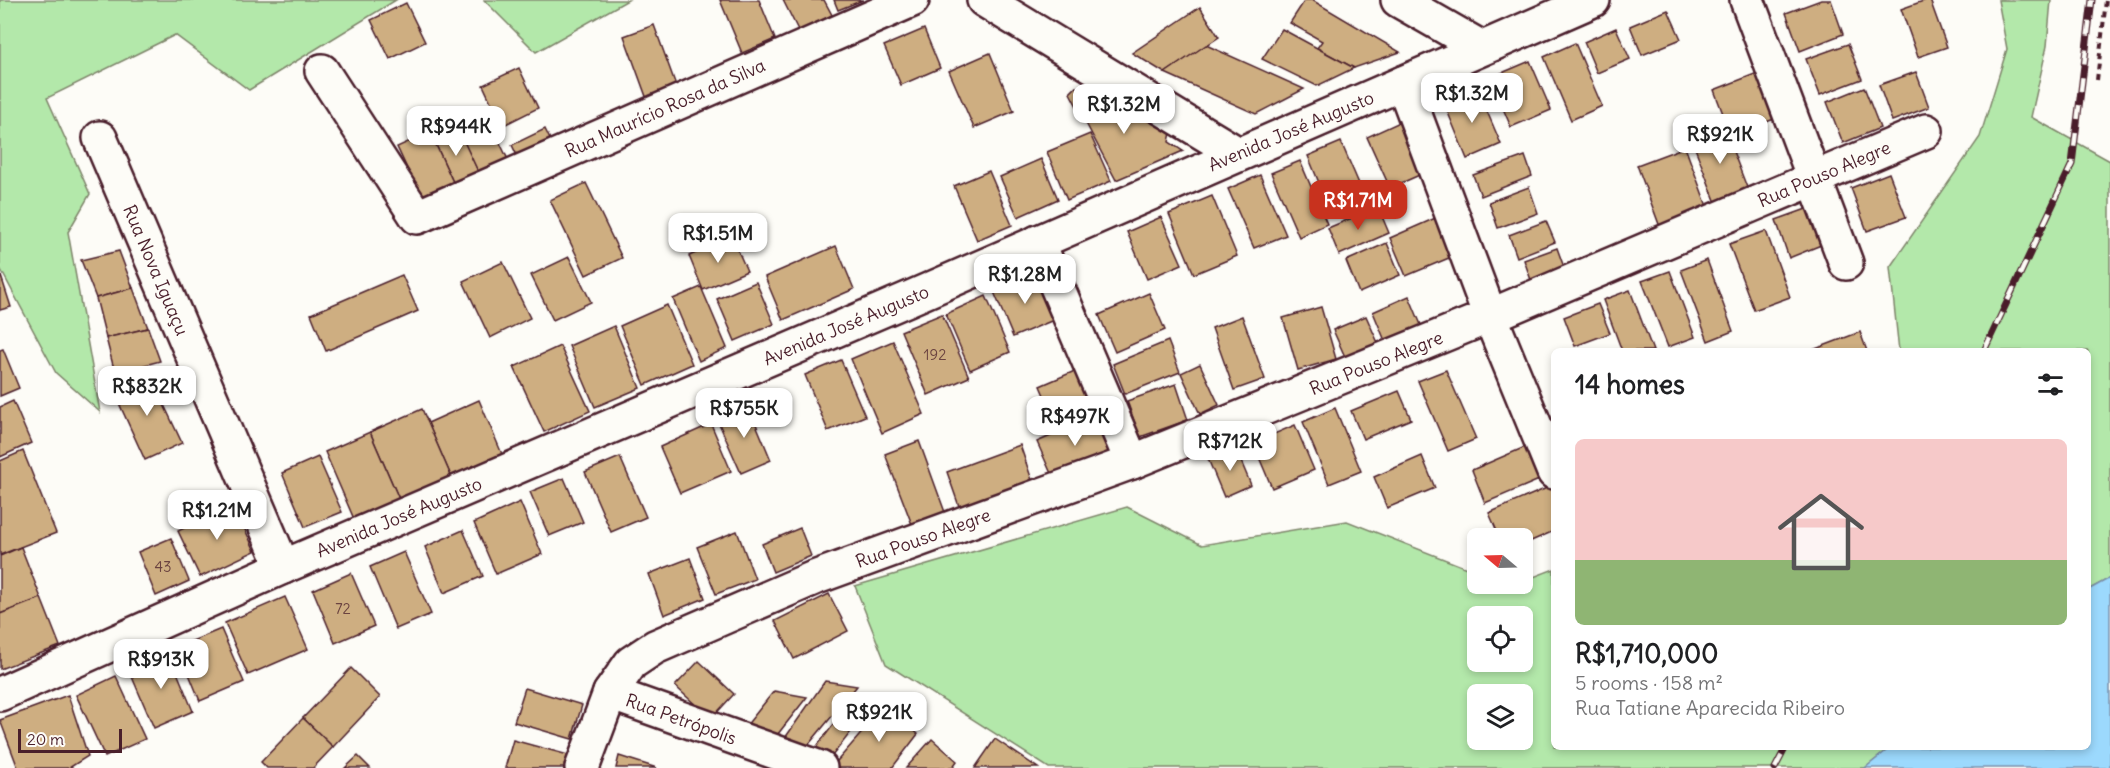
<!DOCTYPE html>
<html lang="en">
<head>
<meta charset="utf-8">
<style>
	:root { --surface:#fff; --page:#f2f2f2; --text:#202124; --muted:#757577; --line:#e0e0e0; --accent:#c8321e }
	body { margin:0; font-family:Delius,sans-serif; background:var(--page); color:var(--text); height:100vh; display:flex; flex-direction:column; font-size:22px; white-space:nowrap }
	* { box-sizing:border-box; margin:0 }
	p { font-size:20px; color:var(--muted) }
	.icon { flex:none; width:33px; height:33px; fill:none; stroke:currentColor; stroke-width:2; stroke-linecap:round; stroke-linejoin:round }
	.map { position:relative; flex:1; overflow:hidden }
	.side { position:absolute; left:1551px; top:348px; width:540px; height:402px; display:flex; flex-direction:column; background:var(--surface); border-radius:9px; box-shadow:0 3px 9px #0003 }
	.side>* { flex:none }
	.needle { width:39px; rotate:289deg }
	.tools { position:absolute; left:1467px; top:528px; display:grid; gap:12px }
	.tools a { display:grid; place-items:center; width:66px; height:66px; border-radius:9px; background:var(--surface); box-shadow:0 3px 9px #0003; font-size:30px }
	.scale { position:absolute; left:18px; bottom:15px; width:104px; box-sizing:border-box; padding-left:6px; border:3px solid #4a1f2b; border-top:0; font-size:16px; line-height:21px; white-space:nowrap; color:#4a1f2b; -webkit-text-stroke:4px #fdfcf7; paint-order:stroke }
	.price { position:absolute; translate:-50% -51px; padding:0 14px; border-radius:12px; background:#fff; color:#222; font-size:20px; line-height:39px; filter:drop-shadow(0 2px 3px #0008) }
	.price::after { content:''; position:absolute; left:50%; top:36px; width:18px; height:14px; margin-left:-9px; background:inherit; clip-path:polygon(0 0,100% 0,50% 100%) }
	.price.on { background:var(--accent); color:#fff }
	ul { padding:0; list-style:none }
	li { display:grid; align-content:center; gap:12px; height:318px; padding:0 24px }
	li+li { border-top:2px solid var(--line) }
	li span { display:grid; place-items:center; height:186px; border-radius:9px; color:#555 }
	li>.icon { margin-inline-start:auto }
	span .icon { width:108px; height:108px; fill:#fffc; stroke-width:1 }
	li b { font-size:26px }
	h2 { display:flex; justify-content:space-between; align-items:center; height:72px; padding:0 24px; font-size:26px }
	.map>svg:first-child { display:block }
	.green { fill:#b3e8aa; stroke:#7e846a; stroke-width:1.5; fill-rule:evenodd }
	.water { fill:#9cd9fd; stroke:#7b8fa9; stroke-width:1.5 }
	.building { fill:#ceae81; stroke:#4a1f2b; stroke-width:1.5 }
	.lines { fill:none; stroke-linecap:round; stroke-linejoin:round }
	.minor-casing { stroke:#4a1f2b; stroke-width:38 }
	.path { stroke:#4a1f2b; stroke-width:4; stroke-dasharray:6 4.5; stroke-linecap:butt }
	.minor { stroke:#fdfcf7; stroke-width:33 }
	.rail-casing { stroke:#4a1f2b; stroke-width:7 }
	.rail { stroke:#fdfcf7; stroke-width:4.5; stroke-dasharray:14; stroke-linecap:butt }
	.labels { text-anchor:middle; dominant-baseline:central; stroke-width:4.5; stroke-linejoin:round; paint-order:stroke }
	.number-label { font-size:15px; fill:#6b4340 }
	.street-label { font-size:18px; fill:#4a1f2b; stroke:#fdfcf7 }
</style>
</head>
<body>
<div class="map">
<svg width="2110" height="768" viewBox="0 0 2110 768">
	<rect width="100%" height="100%" fill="#fdfcf7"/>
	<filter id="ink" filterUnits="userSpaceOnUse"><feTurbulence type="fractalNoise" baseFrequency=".0167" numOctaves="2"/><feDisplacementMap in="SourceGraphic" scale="12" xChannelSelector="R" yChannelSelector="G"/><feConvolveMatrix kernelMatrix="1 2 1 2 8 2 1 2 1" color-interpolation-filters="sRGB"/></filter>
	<g filter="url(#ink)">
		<!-- green -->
		<g class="green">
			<path d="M0 0H396L249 90 175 35 47 98 90 194 68 232 100 412 56 373 0 268Z"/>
			<path d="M484 0H628L536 52Z"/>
			<path d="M1998 0H2051L2047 46 2031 117 2110 161V578L2088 590V351H1899L1890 267 1980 137 2007 49Z"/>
			<path d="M1127 507 1202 545 1347 521 1477 572 1478 584H1506L1512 586 1522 584 1523 581 1554 569V747H1891L1865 768H1049L886 664 855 586ZM1478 616H1522V662H1478ZM1478 694H1522V740H1478Z"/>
		</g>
		<!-- water -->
		<path class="water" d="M2110 578V768H1865L1891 747H2088V590Z"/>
		<!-- building -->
		<g class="building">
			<path d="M720 0H759L775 39 742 53Z"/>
			<path d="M783 0H824L832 15 799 32Z"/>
			<path d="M834 0H863L838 10Z"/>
			<path d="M1305 0H1312L1400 52 1354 68 1317 48 1322 41 1290 23Z"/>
			<path d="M1821 0H1831L1843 34 1800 51 1786 13Z"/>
			<path d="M1926 0H1930L1947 47 1918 57 1901 9Z"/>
			<path d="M406 3 425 42 390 59 371 20Z"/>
			<path d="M1200 7 1219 37 1165 73 1132 53Z"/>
			<path d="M1668 10 1681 39 1642 55 1630 26Z"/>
			<path d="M654 25 678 91 648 102 624 36Z"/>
			<path d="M1616 28 1630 59 1597 73 1584 42Z"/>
			<path d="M924 29 940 68 901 85 884 46Z"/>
			<path d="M1282 29 1317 48 1354 68 1317 86 1262 59Z"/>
			<path d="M1575 43 1602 106 1571 120 1544 57Z"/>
			<path d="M1848 44 1862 79 1820 95 1806 59Z"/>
			<path d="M1206 45 1304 89 1256 114 1165 73Z"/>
			<path d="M990 53 1014 111 974 128 949 71Z"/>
			<path d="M1530 61 1551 110 1511 127 1490 78Z"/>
			<path d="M519 68 538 108 502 126 483 85Z"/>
			<path d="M1760 72 1777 118 1731 135 1714 90Z"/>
			<path d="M1916 72 1929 107 1892 121 1879 85Z"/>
			<path d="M1076 87 1172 128 1169 142 1183 151 1116 180 1070 93Z"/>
			<path d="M1864 87 1880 128 1843 143 1827 102Z"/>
			<path d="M1477 88 1501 144 1467 159 1444 103Z"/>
			<path d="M455 120 483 182 458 193 430 132Z"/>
			<path d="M1402 121 1424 173 1390 188 1367 137Z"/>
			<path d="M490 122 512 168 483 182 461 135Z"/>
			<path d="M1724 128 1748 190 1716 203 1692 140Z"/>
			<path d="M545 129 555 150 522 166 512 145Z"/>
			<path d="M430 132 458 193 426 209 397 147Z"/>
			<path d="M1090 134 1111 181 1067 200 1047 152Z"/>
			<path d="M1341 142 1363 193 1329 207 1308 156Z"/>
			<path d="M1685 147 1708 209 1660 227 1637 165Z"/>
			<path d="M1525 156 1532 176 1481 196 1473 175Z"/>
			<path d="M1041 159 1058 199 1018 217 1000 177Z"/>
			<path d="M1300 161 1327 224 1299 237 1271 173Z"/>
			<path d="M989 171 1012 225 977 240 954 186Z"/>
			<path d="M1889 173 1906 217 1867 231 1851 188Z"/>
			<path d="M1260 175 1286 235 1254 248 1228 189Z"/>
			<path d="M586 183 622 258 586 275 550 200Z"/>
			<path d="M1529 187 1538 213 1498 228 1489 202Z"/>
			<path d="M1212 196 1237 256 1194 274 1169 214Z"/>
			<path d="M1378 207 1389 233 1339 255 1328 228Z"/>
			<path d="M1812 207 1826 243 1789 258 1776 220Z"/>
			<path d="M1440 216 1456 255 1406 276 1390 238Z"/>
			<path d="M1161 217 1182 264 1147 279 1127 232Z"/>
			<path d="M1546 221 1555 242 1517 257 1509 235Z"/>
			<path d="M1766 231 1790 297 1754 310 1729 244Z"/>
			<path d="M732 237 747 271 703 290 689 256Z"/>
			<path d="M1387 243 1400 275 1359 293 1346 261Z"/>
			<path d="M836 246 854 289 783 320 765 277Z"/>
			<path d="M1557 248 1565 270 1532 283 1524 260Z"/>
			<path d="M119 251 133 288 96 298 81 260Z"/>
			<path d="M569 257 591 302 553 320 531 275Z"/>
			<path d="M1707 260 1733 331 1708 341 1681 270Z"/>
			<path d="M503 262 530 318 490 338 463 281Z"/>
			<path d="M1670 271 1695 337 1668 347 1642 281Z"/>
			<path d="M0 273 11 307 0 310Z"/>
			<path d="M1036 273 1056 319 1013 337 994 292Z"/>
			<path d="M402 275 418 311 326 351 311 314Z"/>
			<path d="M756 282 774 324 735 341 717 299Z"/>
			<path d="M701 287 727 348 699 361 673 299Z"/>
			<path d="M133 288 148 328 106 338 96 298Z"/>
			<path d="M1630 290 1653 351H1622L1603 300Z"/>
			<path d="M1149 293 1165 330 1115 352 1099 315Z"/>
			<path d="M986 296 1010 352 970 370 946 314Z"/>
			<path d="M1409 296 1424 332 1388 348 1373 312Z"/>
			<path d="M1598 304 1610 333 1575 346 1564 317Z"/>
			<path d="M667 305 692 364 645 385 620 326Z"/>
			<path d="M1321 307 1336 359 1298 370 1283 318Z"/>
			<path d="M942 314 969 377 928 395 901 331Z"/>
			<path d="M1242 316 1265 379 1234 390 1212 328Z"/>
			<path d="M1366 316 1379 345 1346 359 1333 330Z"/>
			<path d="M614 326 640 388 595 407 569 346Z"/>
			<path d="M148 328 160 361 115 373 106 338Z"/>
			<path d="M1860 332 1867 351H1810Z"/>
			<path d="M893 341 924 414 882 433 851 359Z"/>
			<path d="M1168 341 1180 372 1125 394 1113 364Z"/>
			<path d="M560 346 590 411 544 432 514 367Z"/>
			<path d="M3 349 19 388 0 396V350Z"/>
			<path d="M841 360 865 416 828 431 805 375Z"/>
			<path d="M1200 364 1219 405 1200 414 1181 373Z"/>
			<path d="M1077 370 1091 402 1054 418 1040 386Z"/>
			<path d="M1446 370 1476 439 1448 451 1418 381Z"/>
			<path d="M149 373 182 443 145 460 113 390Z"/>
			<path d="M1176 384 1188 420 1140 437 1127 401Z"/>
			<path d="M1399 391 1411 419 1363 439 1351 411Z"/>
			<path d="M479 400 502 454 451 476 428 423Z"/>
			<path d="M13 401 31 443 0 457V407Z"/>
			<path d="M748 405 771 460 741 473 717 419Z"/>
			<path d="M1335 408 1361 471 1329 484 1303 422Z"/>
			<path d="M422 409 451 476 399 499 370 432Z"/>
			<path d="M1096 416 1112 453 1053 478 1037 442Z"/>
			<path d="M711 424 731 471 680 493 660 447Z"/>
			<path d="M1295 425 1314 470 1272 488 1253 443Z"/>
			<path d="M370 432 399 499 354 519 325 452Z"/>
			<path d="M919 441 946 515 913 527 885 454Z"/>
			<path d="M1532 444 1546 477 1485 503 1472 470Z"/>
			<path d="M1020 445 1033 483 960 509 947 472Z"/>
			<path d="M1235 447 1251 485 1224 497 1208 459Z"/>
			<path d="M23 451 56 533 0 555V461Z"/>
			<path d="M1422 456 1435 488 1387 508 1374 477Z"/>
			<path d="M318 457 342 512 305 527 282 473Z"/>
			<path d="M620 457 646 517 611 532 585 472Z"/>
			<path d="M564 478 583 522 549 536 530 492Z"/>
			<path d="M1554 485V531L1522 545V538H1500L1489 513Z"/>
			<path d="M520 502 542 554 496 574 474 523Z"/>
			<path d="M233 504 255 551 200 577 178 531Z"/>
			<path d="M800 528 811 556 773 572 762 544Z"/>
			<path d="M463 530 483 576 444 593 425 547Z"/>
			<path d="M737 531 755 579 716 594 697 547Z"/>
			<path d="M171 538 189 581 156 596 138 552Z"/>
			<path d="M21 547 41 598 0 614V556Z"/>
			<path d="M404 552 431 614 396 629 370 567Z"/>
			<path d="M690 558 705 598 664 615 649 574Z"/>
			<path d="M351 573 374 626 335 643 313 590Z"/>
			<path d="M829 594 848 631 794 659 775 621Z"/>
			<path d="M285 597 308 649 248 675 225 623Z"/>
			<path d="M41 598 60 646 0 669V614Z"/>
			<path d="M221 629 244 682 200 701 178 647Z"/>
			<path d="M169 653 193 711 154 728 129 670Z"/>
			<path d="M699 661 734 694 711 719 675 686Z"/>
			<path d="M351 668 380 697 333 747 303 718Z"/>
			<path d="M116 676 145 739 105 757 76 695Z"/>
			<path d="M825 681 857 686 799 756 778 748Z"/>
			<path d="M525 688 582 705 572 739 514 722Z"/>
			<path d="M774 691 807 697 770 744 742 731Z"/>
			<path d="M68 695 88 756 69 768H18L0 720Z"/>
			<path d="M850 703 865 714 825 765 811 754Z"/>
			<path d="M886 705 918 734 892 768H831Z"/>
			<path d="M303 718 333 747 313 768H267L261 762Z"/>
			<path d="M932 739 957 761 952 768H906Z"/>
			<path d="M995 739 1038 768H975Z"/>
			<path d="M513 740 572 756 569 768H505Z"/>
			<path d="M358 756 370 768H345Z"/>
			<path d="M619 756 657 768H616Z"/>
		</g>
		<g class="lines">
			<!-- minor casing -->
			<g class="minor-casing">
				<g id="minor">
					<path d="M984 0 1238 154"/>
					<path d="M1398 0 1482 48"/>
					<path d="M1747 0 1846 263"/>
					<path d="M322 71 417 217 912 0"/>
					<path d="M1403 83 1490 316 1554 472"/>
					<path d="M100 138 283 567"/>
					<path d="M1038 242 1132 462"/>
					<path d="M610 693 820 768"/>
					<path d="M0 694 283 567 908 299 1593 0"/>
					<path d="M582 768 610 693 631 663 655 647 814 578 1132 462 1490 316 1926 131"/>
				</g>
			</g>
			<!-- path -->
			<path class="path" d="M2097 80 2106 0"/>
			<!-- minor -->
			<use href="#minor" class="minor"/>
			<!-- rail casing -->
			<g class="rail-casing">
				<g id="rail">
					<path d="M1984 351 2072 164 2092 0"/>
					<path d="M1775 768 1786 747"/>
				</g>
			</g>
			<!-- rail -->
			<use href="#rail" class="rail"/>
		</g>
	</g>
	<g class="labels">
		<!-- number labels -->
		<g class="number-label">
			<text x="935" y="354">192</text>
			<text x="163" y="566">43</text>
			<text x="343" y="608">72</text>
		</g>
		<!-- street labels -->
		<g class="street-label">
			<text transform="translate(665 108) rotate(-24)">Rua Maurício Rosa da Silva</text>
			<text transform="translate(1291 131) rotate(-23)">Avenida José Augusto</text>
			<text transform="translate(1824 174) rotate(-23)">Rua Pouso Alegre</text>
			<text transform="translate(156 270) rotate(67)">Rua Nova Iguaçu</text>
			<text transform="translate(846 325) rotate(-23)">Avenida José Augusto</text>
			<text transform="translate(1376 363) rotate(-22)">Rua Pouso Alegre</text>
			<text transform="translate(399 517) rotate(-23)">Avenida José Augusto</text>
			<text transform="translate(923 538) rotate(-20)">Rua Pouso Alegre</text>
			<text transform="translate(681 719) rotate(20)">Rua Petrópolis</text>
		</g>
	</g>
</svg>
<div class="tools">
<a><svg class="needle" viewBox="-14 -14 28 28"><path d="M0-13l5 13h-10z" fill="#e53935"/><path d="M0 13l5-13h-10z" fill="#757577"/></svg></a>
<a><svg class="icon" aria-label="locate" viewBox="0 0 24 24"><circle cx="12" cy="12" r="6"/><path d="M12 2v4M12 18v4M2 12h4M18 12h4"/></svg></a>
<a><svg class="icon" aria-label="layers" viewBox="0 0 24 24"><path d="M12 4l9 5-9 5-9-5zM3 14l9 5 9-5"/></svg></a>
</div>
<div class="scale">20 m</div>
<b class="price" style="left:1472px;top:124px">R$1.32M</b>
<b class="price" style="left:1124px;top:135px">R$1.32M</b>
<b class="price" style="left:456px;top:157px">R$944K</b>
<b class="price" style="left:1720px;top:165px">R$921K</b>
<b class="price on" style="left:1358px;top:231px">R$1.71M</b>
<b class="price" style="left:718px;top:264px">R$1.51M</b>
<b class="price" style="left:1025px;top:305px">R$1.28M</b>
<b class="price" style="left:147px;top:417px">R$832K</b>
<b class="price" style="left:744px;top:439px">R$755K</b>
<b class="price" style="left:1075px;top:447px">R$497K</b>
<b class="price" style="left:1230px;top:472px">R$712K</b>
<b class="price" style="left:217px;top:541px">R$1.21M</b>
<b class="price" style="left:161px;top:690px">R$913K</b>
<b class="price" style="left:879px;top:743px">R$921K</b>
<section class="side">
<h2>14 homes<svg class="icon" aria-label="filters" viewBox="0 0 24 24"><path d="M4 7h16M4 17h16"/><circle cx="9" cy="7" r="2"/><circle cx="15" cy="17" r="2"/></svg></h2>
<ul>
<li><span style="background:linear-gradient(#f6c9c9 65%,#8fb573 0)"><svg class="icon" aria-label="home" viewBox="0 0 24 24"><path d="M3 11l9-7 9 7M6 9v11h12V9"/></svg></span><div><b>R$1,710,000</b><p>5 rooms · 158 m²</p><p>Rua Tatiane Aparecida Ribeiro</p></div></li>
</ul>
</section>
</div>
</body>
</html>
